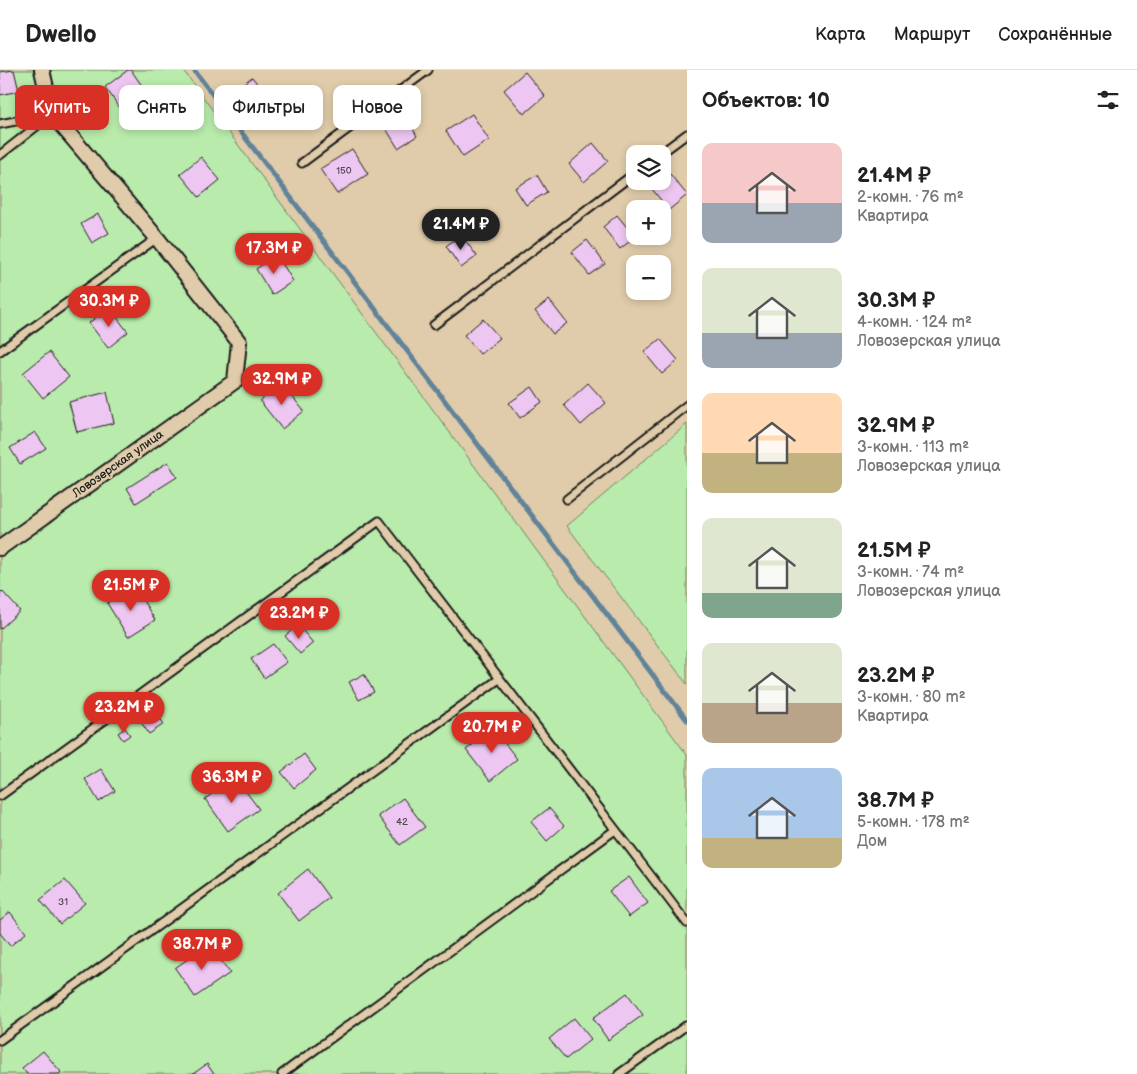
<!DOCTYPE html>
<html lang="ru">
<head>
<meta charset="utf-8">
<style>
	:root { --surface:#fff; --page:#f6f6f6; --text:#222; --muted:#767676; --line:#e0e0e0; --accent:#d93025 }
	body { margin:0; font-family:"Balsamiq Sans",sans-serif; background:var(--page); color:var(--text); height:100vh; display:flex; flex-direction:column; font-size:19px; white-space:nowrap }
	* { box-sizing:border-box; margin:0 }
	p { font-size:16px; color:var(--muted) }
	.icon { flex:none; width:28px; height:28px; fill:none; stroke:currentColor; stroke-width:2; stroke-linecap:round; stroke-linejoin:round }
	.map { position:relative; flex:1; overflow:hidden }
	.details { display:flex; flex-direction:column; background:var(--surface); width:450px }
	.details>* { flex:none }
	.banner { position:absolute; left:15px; top:15px; width:475px; height:45px; display:flex; gap:10px }
	.controls { position:absolute; left:626px; top:75px; display:grid; gap:10px }
	.controls a { display:grid; place-items:center; width:45px; height:45px; border-radius:10px; background:var(--surface); box-shadow:0 2px 8px #0003; font-size:25px }
	.price { position:absolute; translate:-50% -42px; padding:0 11px; border-radius:18px; background:var(--accent); color:#fff; font-size:16px; line-height:32px; filter:drop-shadow(0 1px 2px #0008) }
	.price::after { content:''; position:absolute; left:50%; top:30px; width:15px; height:11px; margin-left:-8px; background:inherit; clip-path:polygon(0 0,100% 0,50% 100%) }
	.price.active { background:#222; color:#fff }
	ul { padding:0; list-style:none }
	li { display:flex; align-items:center; gap:15px; height:125px; padding:0 15px }
	li span { display:grid; place-items:center; flex:none; width:140px; height:100px; border-radius:10px; color:#555 }
	li>.icon { margin-inline-start:auto }
	span .icon { width:60px; height:60px; fill:#fffc; stroke-width:1 }
	li b { font-size:21px }
	h2 { display:flex; justify-content:space-between; align-items:center; height:60px; padding:0 15px; font-size:21px }
	.tag { padding:0 18px; border-radius:10px; background:var(--surface); box-shadow:0 2px 8px #0003; font-size:18px; line-height:45px }
	.tag.active { background:var(--accent); color:#fff }
	header { display:flex; align-items:center; gap:30px; box-sizing:border-box; height:70px; padding:0 25px; background:var(--surface); border-bottom:1px solid var(--line) }
	header strong { font-size:24px }
	nav { display:flex; gap:28px; margin-inline-start:auto; font-size:18px }
	main { display:flex; flex:1; min-height:0 }
	.map>svg:first-child { display:block }
	.green { fill:#b9ecac; stroke:#6a8464 }
	.lines { fill:none; stroke-linecap:round; stroke-linejoin:round }
	.stream { stroke:#61839a; stroke-width:5 }
	.building { fill:#edc7f1; stroke:#1c1c1c }
	.lane-casing { stroke:#1c1c1c; stroke-width:11 }
	.street-casing { stroke:#1c1c1c; stroke-width:18 }
	.lane { stroke:#e0ccaa; stroke-width:7 }
	.street { stroke:#e0ccaa; stroke-width:14 }
	.labels { text-anchor:middle; dominant-baseline:central; stroke-width:4.5; stroke-linejoin:round; paint-order:stroke }
	.number-label { font-size:10px; fill:#504751 }
	.street-label { font-size:12px; fill:#1c1c1c; stroke:#e0ccaa }
</style>
</head>
<body>
<header>
<strong>Dwello</strong>
<nav><a>Карта</a><a>Маршрут</a><a>Сохранённые</a></nav>
</header>
<main>
<div class="map">
<svg width="687" height="1004" viewBox="0 0 687 1004">
	<rect width="100%" height="100%" fill="#e0ccaa"/>
	<filter id="ink" filterUnits="userSpaceOnUse"><feTurbulence type="fractalNoise" baseFrequency=".02" numOctaves="2"/><feDisplacementMap in="SourceGraphic" scale="10" xChannelSelector="R" yChannelSelector="G"/><feConvolveMatrix kernelMatrix="1 2 1 2 8 2 1 2 1" color-interpolation-filters="sRGB"/></filter>
	<g filter="url(#ink)">
		<!-- green -->
		<g class="green">
			<path d="M0 0H183L687 685V1004H0Z"/>
			<path d="M687 354V614L567 456Z"/>
		</g>
		<g class="lines">
			<!-- stream -->
			<path class="stream" d="M194 0 687 650"/>
		</g>
		<!-- building -->
		<g class="building">
			<path d="M14 0 19 21 0 25V2Z"/>
			<path d="M128 0H131L147 23 122 41 105 17Z"/>
			<path d="M525 2 545 26 524 44 504 20Z"/>
			<path d="M252 7 270 30 256 41 238 18Z"/>
			<path d="M472 44 489 70 463 87 446 61Z"/>
			<path d="M405 45 417 66 398 78 385 57Z"/>
			<path d="M593 73 608 91 584 112 569 94Z"/>
			<path d="M352 79 368 104 337 124 320 99Z"/>
			<path d="M201 87 220 110 199 127 180 104Z"/>
			<path d="M670 104 687 125 669 140 652 119Z"/>
			<path d="M537 105 547 122 526 135 515 118Z"/>
			<path d="M98 144 109 163 92 173 81 154Z"/>
			<path d="M617 145 635 167 620 179 603 157Z"/>
			<path d="M461 165 477 186 461 198 446 176Z"/>
			<path d="M587 170 605 194 589 205 572 182Z"/>
			<path d="M277 185 293 211 272 225 256 199Z"/>
			<path d="M549 230 567 253 553 264 535 241Z"/>
			<path d="M109 237 128 262 108 278 89 253Z"/>
			<path d="M483 249 500 268 480 284 464 265Z"/>
			<path d="M660 269 678 290 662 304 644 282Z"/>
			<path d="M49 282 69 307 43 328 23 303Z"/>
			<path d="M281 313 304 341 282 359 260 331Z"/>
			<path d="M588 313 606 333 581 355 564 335Z"/>
			<path d="M532 317 542 332 520 348 509 333Z"/>
			<path d="M107 322 114 353 77 362 69 332Z"/>
			<path d="M35 362 46 378 20 394 10 378Z"/>
			<path d="M168 392 177 407 136 433 127 418Z"/>
			<path d="M134 516 155 550 128 567 107 533Z"/>
			<path d="M2 521 20 541 0 559V523Z"/>
			<path d="M298 555 313 573 300 584 285 566Z"/>
			<path d="M273 574 287 592 264 608 251 589Z"/>
			<path d="M364 604 374 622 359 630 349 612Z"/>
			<path d="M151 636 164 654 149 664 137 646Z"/>
			<path d="M125 658 130 665 123 670 118 663Z"/>
			<path d="M493 658 517 689 490 711 466 680Z"/>
			<path d="M304 684 316 700 294 718 281 702Z"/>
			<path d="M101 699 115 721 99 732 85 709Z"/>
			<path d="M235 707 259 739 228 761 205 729Z"/>
			<path d="M403 728 425 757 400 775 378 746Z"/>
			<path d="M549 738 564 756 547 771 531 752Z"/>
			<path d="M308 799 329 828 299 851 278 823Z"/>
			<path d="M629 807 648 833 629 847 609 821Z"/>
			<path d="M65 810 85 833 60 854 40 830Z"/>
			<path d="M10 842 26 863 10 876 0 863V850Z"/>
			<path d="M209 874 230 903 195 927 175 898Z"/>
			<path d="M627 923 643 945 608 970 593 948Z"/>
			<path d="M574 948 591 969 566 989 549 969Z"/>
			<path d="M43 981 61 1002 59 1004H27L22 998Z"/>
			<path d="M207 994 214 1004H193Z"/>
		</g>
		<g class="lines">
			<!-- lane casing -->
			<g class="lane-casing">
				<g id="lane">
					<path d="M0 54 51 44"/>
					<path d="M660 84 687 64"/>
					<path d="M0 85 52 44"/>
					<path d="M302 93 428 0"/>
					<path d="M434 255 635 103"/>
					<path d="M0 281 157 168"/>
					<path d="M567 429 687 335"/>
					<path d="M0 726 379 451 687 853"/>
					<path d="M0 970 499 609"/>
					<path d="M282 1004 615 760"/>
					<path d="M619 1004 687 955"/>
				</g>
			</g>
			<!-- street casing -->
			<g class="street-casing">
				<path id="street" d="M0 478 235 311 239 272 157 168 52 44 42 0"/>
			</g>
			<!-- lane -->
			<use href="#lane" class="lane"/>
			<!-- street -->
			<use href="#street" class="street"/>
		</g>
	</g>
	<g class="labels">
		<!-- number labels -->
		<g class="number-label">
			<text x="344" y="101">150</text>
			<text x="402" y="752">42</text>
			<text x="63" y="832">31</text>
		</g>
		<!-- street labels -->
		<g class="street-label">
			<text transform="translate(118 394) rotate(-35)">Ловозерская улица</text>
		</g>
	</g>
</svg>
<div class="controls">
<a><svg class="icon" aria-label="layers" viewBox="0 0 24 24"><path d="M12 4l9 5-9 5-9-5zM3 14l9 5 9-5"/></svg></a>
<a>+</a>
<a>−</a>
</div>
<b class="price active" style="left:461px;top:181px">21.4M ₽</b>
<b class="price" style="left:274px;top:205px">17.3M ₽</b>
<b class="price" style="left:109px;top:258px">30.3M ₽</b>
<b class="price" style="left:282px;top:336px">32.9M ₽</b>
<b class="price" style="left:131px;top:542px">21.5M ₽</b>
<b class="price" style="left:299px;top:570px">23.2M ₽</b>
<b class="price" style="left:124px;top:664px">23.2M ₽</b>
<b class="price" style="left:492px;top:684px">20.7M ₽</b>
<b class="price" style="left:232px;top:734px">36.3M ₽</b>
<b class="price" style="left:202px;top:901px">38.7M ₽</b>
<div class="banner">
<a class="tag active">Купить</a>
<a class="tag">Снять</a>
<a class="tag">Фильтры</a>
<a class="tag">Новое</a>
</div>
</div>
<section class="details">
<h2>Объектов: 10<svg class="icon" aria-label="filters" viewBox="0 0 24 24"><path d="M4 7h16M4 17h16"/><circle cx="9" cy="7" r="2"/><circle cx="15" cy="17" r="2"/></svg></h2>
<ul>
<li><span style="background:linear-gradient(#f6c9c9 60%,#9aa5b1 0)"><svg class="icon" aria-label="home" viewBox="0 0 24 24"><path d="M3 11l9-7 9 7M6 9v11h12V9"/></svg></span><div><b>21.4M ₽</b><p>2-комн. · 76 m²</p><p>Квартира</p></div></li>
<li><span style="background:linear-gradient(#dfe7d0 65%,#9aa5b1 0)"><svg class="icon" aria-label="home" viewBox="0 0 24 24"><path d="M3 11l9-7 9 7M6 9v11h12V9"/></svg></span><div><b>30.3M ₽</b><p>4-комн. · 124 m²</p><p>Ловозерская улица</p></div></li>
<li><span style="background:linear-gradient(#ffd9b3 60%,#c2b280 0)"><svg class="icon" aria-label="home" viewBox="0 0 24 24"><path d="M3 11l9-7 9 7M6 9v11h12V9"/></svg></span><div><b>32.9M ₽</b><p>3-комн. · 113 m²</p><p>Ловозерская улица</p></div></li>
<li><span style="background:linear-gradient(#dfe7d0 75%,#7fa58c 0)"><svg class="icon" aria-label="home" viewBox="0 0 24 24"><path d="M3 11l9-7 9 7M6 9v11h12V9"/></svg></span><div><b>21.5M ₽</b><p>3-комн. · 74 m²</p><p>Ловозерская улица</p></div></li>
<li><span style="background:linear-gradient(#dfe7d0 60%,#b9a48a 0)"><svg class="icon" aria-label="home" viewBox="0 0 24 24"><path d="M3 11l9-7 9 7M6 9v11h12V9"/></svg></span><div><b>23.2M ₽</b><p>3-комн. · 80 m²</p><p>Квартира</p></div></li>
<li><span style="background:linear-gradient(#a9c7e8 70%,#c2b280 0)"><svg class="icon" aria-label="home" viewBox="0 0 24 24"><path d="M3 11l9-7 9 7M6 9v11h12V9"/></svg></span><div><b>38.7M ₽</b><p>5-комн. · 178 m²</p><p>Дом</p></div></li>
</ul>
</section>
</main>
</body>
</html>
